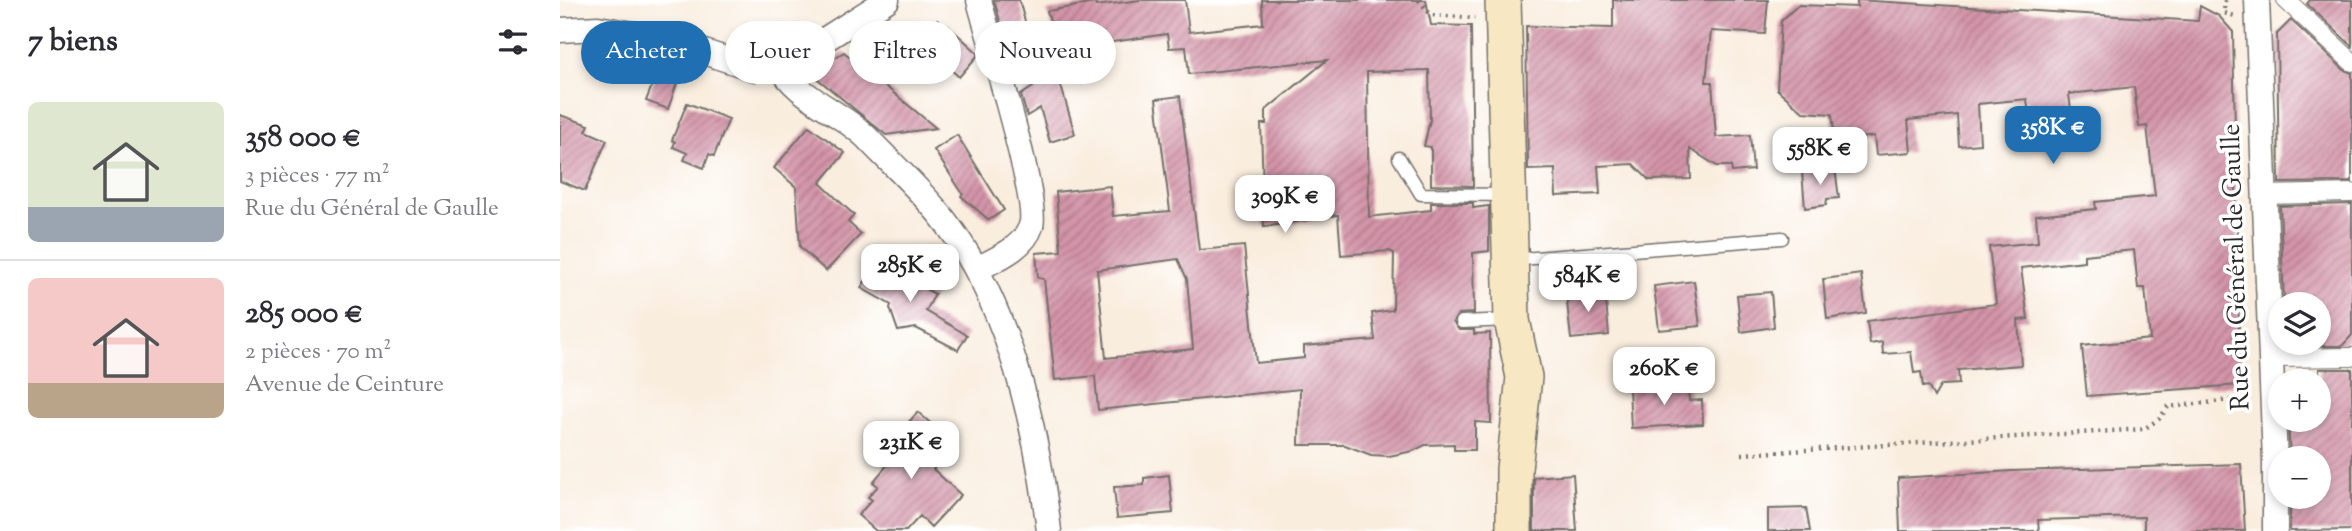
<!DOCTYPE html>
<html lang="fr">
<head>
<meta charset="utf-8">
<style>
	:root { --surface:#fff; --page:#f2f2f3; --text:#2b2b33; --muted:#7c7c81; --line:#e1e1e2; --accent:#1f6fb2 }
	body { margin:0; font-family:"Sorts Mill Goudy",serif; background:var(--page); color:var(--text); height:100vh; display:flex; flex-direction:column; font-size:26px; white-space:nowrap }
	* { box-sizing:border-box; margin:0 }
	p { font-size:23px; color:var(--muted) }
	.icon { flex:none; width:38px; height:38px; fill:none; stroke:currentColor; stroke-width:2; stroke-linecap:round; stroke-linejoin:round }
	.map { position:relative; flex:1; overflow:hidden }
	.sheet { display:flex; flex-direction:column; background:var(--surface); width:560px }
	.sheet>* { flex:none }
	.guide { position:absolute; left:21px; top:21px; width:665px; height:63px; display:flex; gap:14px }
	.fabs { position:absolute; left:1708px; top:292px; display:grid; gap:14px }
	.fabs a { display:grid; place-items:center; width:63px; height:63px; border-radius:50%; background:var(--surface); box-shadow:0 4px 10px #0003; font-size:35px }
	.price { position:absolute; translate:-50% -60px; padding:0 16px; border-radius:14px; background:#fff; color:#222; font-size:23px; line-height:46px; filter:drop-shadow(0 2px 4px #0008) }
	.price::after { content:''; position:absolute; left:50%; top:42px; width:21px; height:16px; margin-left:-10px; background:inherit; clip-path:polygon(0 0,100% 0,50% 100%) }
	.price.current { background:var(--accent); color:#fff }
	ul { padding:0; list-style:none }
	li { display:flex; align-items:center; gap:21px; height:175px; padding:0 28px }
	li+li { border-top:2px solid var(--line) }
	li span { display:grid; place-items:center; flex:none; width:196px; height:140px; border-radius:10px; color:#555 }
	li>.icon { margin-inline-start:auto }
	span .icon { width:84px; height:84px; fill:#fffc; stroke-width:1 }
	li b { font-size:30px }
	h2 { display:flex; justify-content:space-between; align-items:center; height:84px; padding:0 28px; font-size:30px }
	.tag { padding:0 24px; border-radius:32px; background:var(--surface); box-shadow:0 4px 10px #0003; font-size:24px; line-height:63px }
	.tag.current { background:var(--accent); color:#fff }
	main { display:flex; flex:1; min-height:0 }
	.map>svg:first-child { display:block }
	.building { fill:url(#building-hatch); fill-rule:evenodd }
	.lines { fill:none; stroke-linecap:round; stroke-linejoin:round }
	.service-casing { stroke:#736f6a; stroke-width:15 }
	.pedestrian-casing { stroke:#736f6a; stroke-width:20 }
	.minor-casing { stroke:#736f6a; stroke-width:27 }
	.secondary-casing { stroke:#736f6a; stroke-width:38 }
	.path { stroke:#736f6a; stroke-width:4.5; stroke-dasharray:2 5; stroke-linecap:butt }
	.service { stroke:#fff; stroke-width:12 }
	.pedestrian { stroke:#fff; stroke-width:18 }
	.minor { stroke:#fff; stroke-width:24 }
	.secondary { stroke:#f7e8c3; stroke-width:35 }
	.labels { text-anchor:middle; dominant-baseline:central; stroke-width:7; stroke-linejoin:round; paint-order:stroke }
	.street-label { font-size:26px; fill:#2b2b2b; stroke:#fff }
</style>
</head>
<body>
<main>
<section class="sheet">
<h2>7 biens<svg class="icon" aria-label="filters" viewBox="0 0 24 24"><path d="M4 7h16M4 17h16"/><circle cx="9" cy="7" r="2"/><circle cx="15" cy="17" r="2"/></svg></h2>
<ul>
<li><span style="background:linear-gradient(#dfe7d0 75%,#9aa5b1 0)"><svg class="icon" aria-label="home" viewBox="0 0 24 24"><path d="M3 11l9-7 9 7M6 9v11h12V9"/></svg></span><div><b>358 000 €</b><p>3 pièces · 77 m²</p><p>Rue du Général de Gaulle</p></div></li>
<li><span style="background:linear-gradient(#f6c9c9 75%,#b9a48a 0)"><svg class="icon" aria-label="home" viewBox="0 0 24 24"><path d="M3 11l9-7 9 7M6 9v11h12V9"/></svg></span><div><b>285 000 €</b><p>2 pièces · 70 m²</p><p>Avenue de Ceinture</p></div></li>
</ul>
</section>
<div class="map">
<svg width="1792" height="531" viewBox="0 0 1792 531">
	<defs>
		<pattern id="building-hatch" width="6" height="6" patternUnits="userSpaceOnUse" patternTransform="scale(1.75)"><rect width="6" height="6" fill="#d494a9"/><path d="M-1 1l2-2M0 6l6-6M5 7l2-2" fill="none" stroke="#ac798a"/></pattern>
	</defs>
	<rect width="100%" height="100%" fill="#fff"/>
	<filter id="ink" filterUnits="userSpaceOnUse"><feTurbulence type="fractalNoise" baseFrequency=".0143" numOctaves="2"/><feDisplacementMap in="SourceGraphic" scale="14" xChannelSelector="R" yChannelSelector="G"/><feConvolveMatrix kernelMatrix="1 2 1 2 8 2 1 2 1" color-interpolation-filters="sRGB"/></filter>
	<filter id="wash" filterUnits="userSpaceOnUse"><feTurbulence type="fractalNoise" baseFrequency=".00686" numOctaves="4" result="noise"/><feDisplacementMap in="SourceGraphic" scale="28" xChannelSelector="R" yChannelSelector="G"/><feGaussianBlur stdDeviation="1.57" result="paint"/><feColorMatrix in="noise" values="0 0 0 0 0 0 0 0 0 0 0 0 0 0 0 0 0 1.4 0 .05"/><feComposite in="paint" operator="in"/></filter>
	<g filter="url(#wash)">
		<rect width="100%" height="100%" fill="#f9edde"/>
		<g id="blocks">
			<!-- building -->
			<g class="building">
				<path d="M434 0H459L466 25 443 31Z"/>
				<path d="M580 0H625L629 32 703 24 702 0H866L871 25 911 26 913 186 871 185V147L864 146 870 120 869 70 807 72 809 217 871 210V203H913V208L929 206V251L913 253 914 313 898 314 893 322 899 330H914V334L930 333 931 423 915 422V450H894V444L865 445 853 451 829 456 811 455 785 445H739L740 389 538 410 535 376 495 380 484 279 478 278 476 253 501 251 496 192 550 186 553 216 610 211 596 99 620 96 639 250 684 246 696 363 744 358V346L815 340 812 313 833 310 834 253 829 251 781 255 778 215 704 227 701 124H706V110L767 60 629 74 626 47 609 48 607 34 499 50 487 11 535 3 536 6ZM618 259 627 279 633 349 546 358 537 270Z"/>
				<path d="M1053 0H1208L1205 34 1151 31 1146 82H1152L1156 137 1190 135 1193 170 1172 172 1171 166H1157L1130 149 1131 179 1089 180 1073 164 1038 166 1040 194 996 196 995 169 968 170 966 26 1053 28Z"/>
				<path d="M1297 0 1638 21 1640 6 1659 16 1673 32 1680 385 1527 396 1522 346 1590 339 1585 288H1578L1574 250 1524 255V261L1461 268 1468 319 1458 320 1461 365 1398 370 1399 384 1381 385 1374 397 1368 386 1363 387 1361 372 1354 373 1351 352 1323 354 1322 342 1310 344 1307 321 1436 304 1429 247 1478 242 1476 215 1536 209 1535 202 1595 196 1587 126 1579 127 1574 87 1509 94 1513 127 1471 132 1467 99 1418 104 1420 144 1399 146 1397 115 1348 120 1351 152 1316 155 1314 136 1275 141 1272 114 1243 112 1217 89 1221 21 1238 5 1297 7Z"/>
				<path d="M1750 0H1792V46L1747 4Z"/>
				<path d="M377 20 386 28 388 26 419 54 399 77 359 40Z"/>
				<path d="M1731 20 1784 70 1792 73V182L1719 183 1717 34Z"/>
				<path d="M485 31 515 134 490 142 480 108 467 116 461 95 473 87V84L479 82 468 36Z"/>
				<path d="M284 52 376 128 326 135 258 79 260 67Z"/>
				<path d="M102 60 123 66 108 109 86 101Z"/>
				<path d="M127 103 169 119 154 156 149 154 144 168 124 160 127 153 113 147 115 142 112 140Z"/>
				<path d="M0 115 29 125 26 131 47 140 25 191 0 181Z"/>
				<path d="M249 126 285 153 260 183 294 215 288 222 301 234 266 271 240 247 236 187 214 168Z"/>
				<path d="M397 135 444 210 429 220 401 196 403 194 374 150Z"/>
				<path d="M1275 168 1279 198 1267 199 1266 205 1245 208 1242 172Z"/>
				<path d="M1792 204V335L1782 346H1759V304H1724L1720 206Z"/>
				<path d="M318 260 364 284 362 287 375 294 366 311 407 335 398 350 356 328 338 331 330 308 331 305 301 288Z"/>
				<path d="M1301 274 1306 313 1267 319 1263 279Z"/>
				<path d="M1134 281 1140 326 1099 330 1094 286Z"/>
				<path d="M1045 290 1049 335 1011 339 1006 293Z"/>
				<path d="M1211 292 1214 327 1181 332 1177 295Z"/>
				<path d="M1759 369H1792V530L1730 531V497H1759V458H1730L1728 420H1759Z"/>
				<path d="M1128 385 1129 401 1142 400 1143 424 1071 428 1069 388Z"/>
				<path d="M358 412 388 439 376 454 382 460 373 469 401 495 371 527 360 516 346 531H316L298 515 312 500 308 497 318 486 313 482 329 463 324 458 339 441 335 437Z"/>
				<path d="M1681 464 1685 531H1584V517L1478 520 1479 531H1340L1338 478 1452 471Z"/>
				<path d="M1013 474 1017 531H974V477Z"/>
				<path d="M609 475 613 513 557 518 554 487 584 485V478Z"/>
				<path d="M1246 508 1250 531H1208V509Z"/>
			</g>
		</g>
	</g>
	<g filter="url(#ink)">
		<use href="#blocks" fill-opacity="0" stroke="#736f6a" stroke-width="2"/>
		<g class="lines">
			<!-- service casing -->
			<g class="service-casing">
				<g id="service">
					<path d="M839 158 861 194 947 195"/>
					<path d="M951 260 1222 238"/>
					<path d="M902 322 951 320"/>
				</g>
			</g>
			<!-- pedestrian casing -->
			<g class="pedestrian-casing">
				<g id="pedestrian">
					<path d="M1726 0 1792 62"/>
					<path d="M1704 195 1792 193"/>
					<path d="M1711 358 1792 357"/>
				</g>
			</g>
			<!-- minor casing -->
			<g class="minor-casing">
				<g id="minor">
					<path d="M1697 0 1715 462V531"/>
					<path d="M0 30 38 28 86 36 117 43 195 69 220 65 236 58 327 0"/>
					<path d="M220 65C235 97 284 113 309 140 334 166 363 192 385 221 449 304 477 429 489 531"/>
					<path d="M417 269C436 259 464 248 471 226 480 201 428 36 419 0"/>
				</g>
			</g>
			<!-- secondary casing -->
			<g class="secondary-casing">
				<path id="secondary" d="M943 0 952 320 964 377 954 469V531"/>
			</g>
			<!-- path -->
			<g class="path">
				<path d="M859 0 871 15 915 18"/>
				<path d="M1665 0 1664 13 1675 16"/>
				<path d="M1182 454 1584 429 1599 419 1608 407 1690 398"/>
			</g>
			<!-- service -->
			<use href="#service" class="service"/>
			<!-- pedestrian -->
			<use href="#pedestrian" class="pedestrian"/>
			<!-- minor -->
			<use href="#minor" class="minor"/>
			<!-- secondary -->
			<use href="#secondary" class="secondary"/>
		</g>
	</g>
	<g class="labels">
		<!-- street labels -->
		<g class="street-label">
			<text transform="translate(1677 267) rotate(-92)">Rue du Général de Gaulle</text>
		</g>
	</g>
</svg>
<div class="fabs">
<a><svg class="icon" aria-label="layers" viewBox="0 0 24 24"><path d="M12 4l9 5-9 5-9-5zM3 14l9 5 9-5"/></svg></a>
<a>+</a>
<a>−</a>
</div>
<b class="price current" style="left:1493px;top:166px">358K €</b>
<b class="price" style="left:1260px;top:187px">558K €</b>
<b class="price" style="left:725px;top:235px">309K €</b>
<b class="price" style="left:350px;top:304px">285K €</b>
<b class="price" style="left:1028px;top:314px">584K €</b>
<b class="price" style="left:1104px;top:407px">260K €</b>
<b class="price" style="left:351px;top:481px">231K €</b>
<div class="guide">
<a class="tag current">Acheter</a>
<a class="tag">Louer</a>
<a class="tag">Filtres</a>
<a class="tag">Nouveau</a>
</div>
</div>
</main>
</body>
</html>
